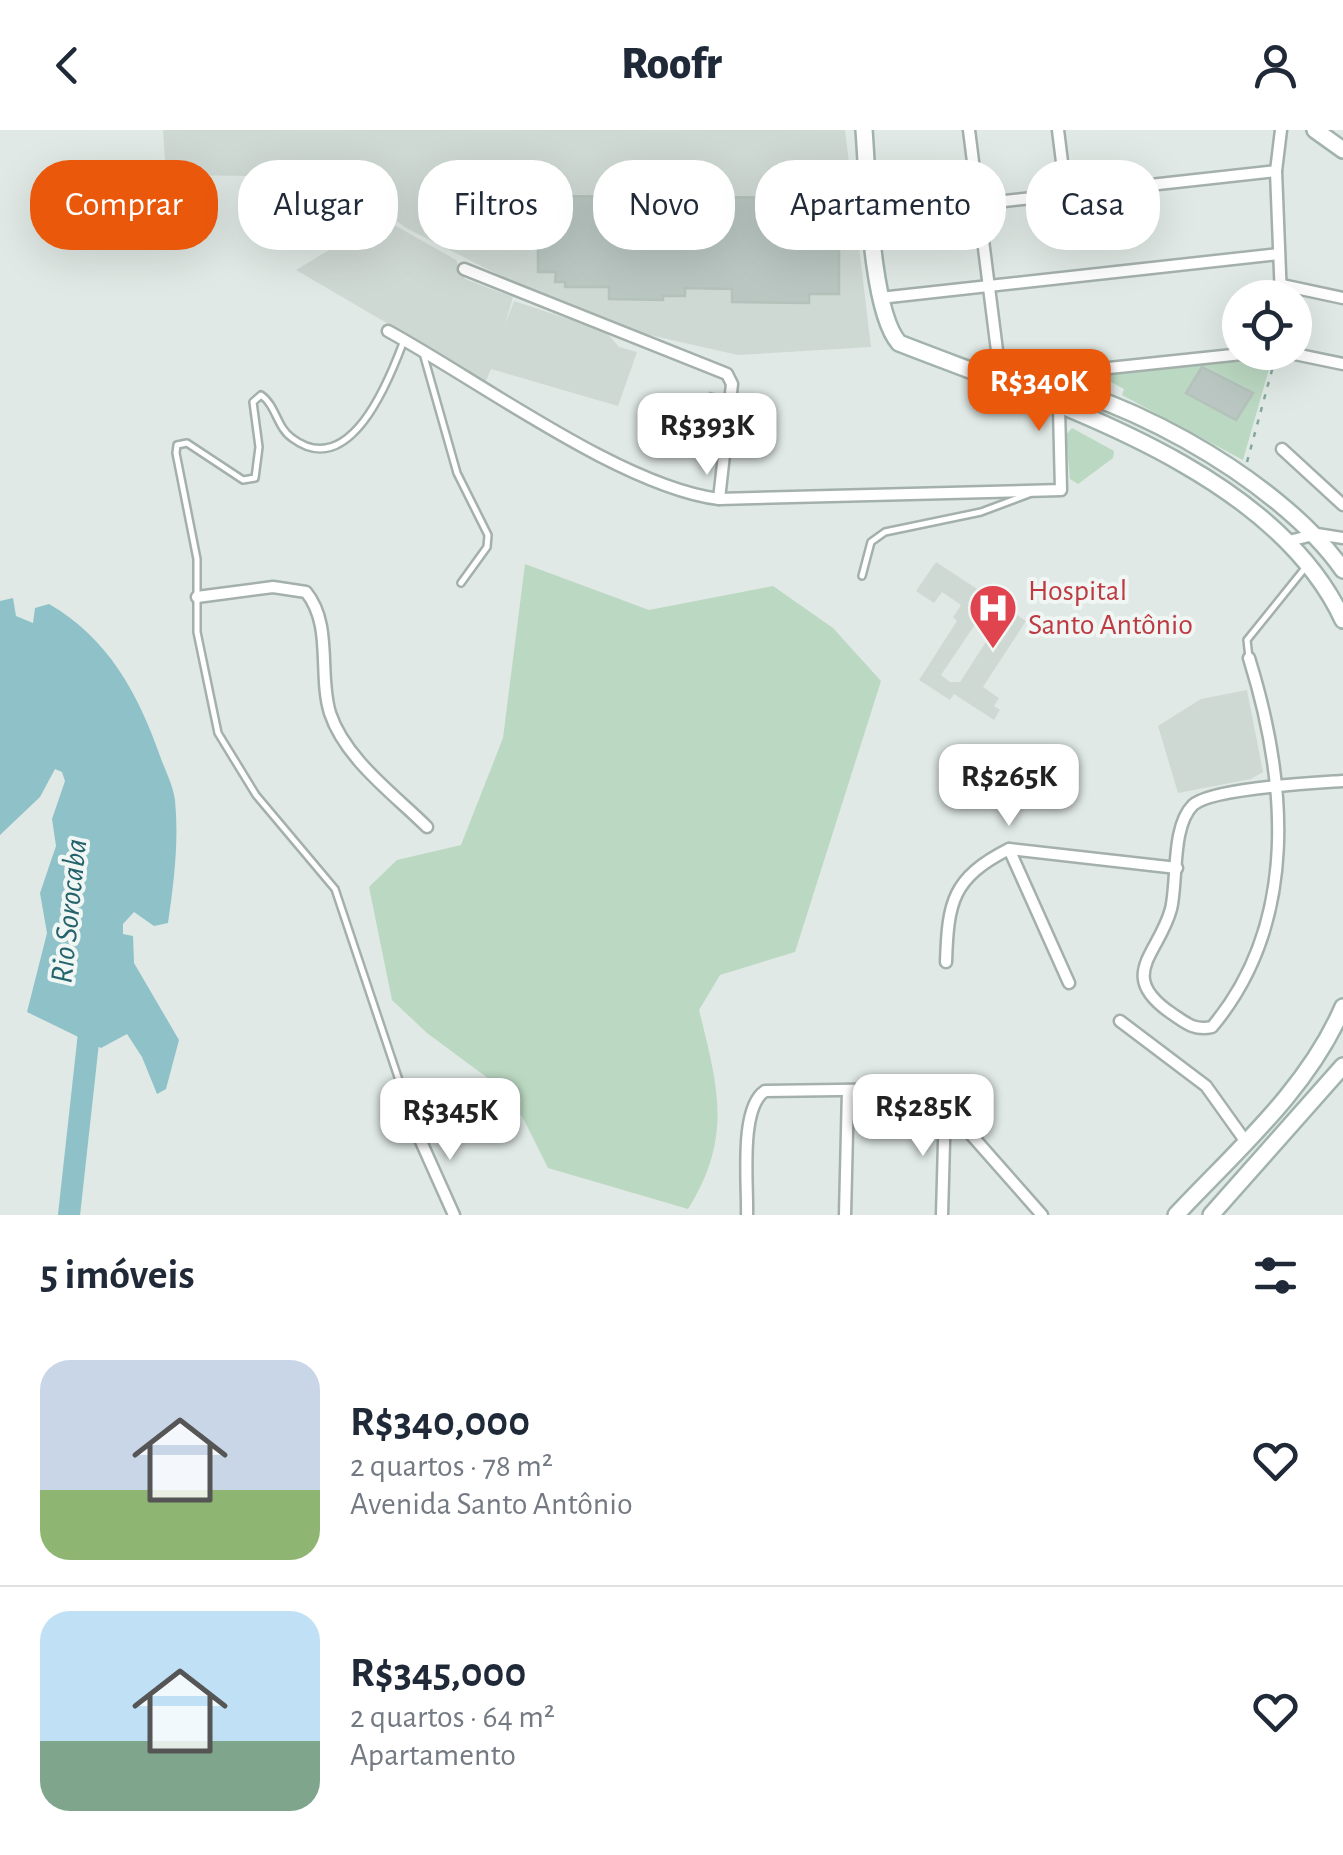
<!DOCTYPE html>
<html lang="pt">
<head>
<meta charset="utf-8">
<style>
	:root { --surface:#fff; --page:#f6f6f7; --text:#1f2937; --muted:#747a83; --line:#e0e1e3; --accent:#ea580c }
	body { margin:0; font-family:"Alegreya Sans",sans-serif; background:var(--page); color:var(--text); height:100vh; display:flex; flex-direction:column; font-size:38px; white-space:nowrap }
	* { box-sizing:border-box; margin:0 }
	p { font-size:32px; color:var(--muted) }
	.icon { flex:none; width:55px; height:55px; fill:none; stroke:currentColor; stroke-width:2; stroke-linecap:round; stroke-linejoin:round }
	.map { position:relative; height:1085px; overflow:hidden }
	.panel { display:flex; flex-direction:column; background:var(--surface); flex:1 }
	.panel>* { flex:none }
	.top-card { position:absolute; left:30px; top:30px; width:1285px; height:90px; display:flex; gap:20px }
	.controls { position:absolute; left:1222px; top:150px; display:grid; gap:20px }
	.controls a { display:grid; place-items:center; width:90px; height:90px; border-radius:50%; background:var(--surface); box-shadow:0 10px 40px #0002; font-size:50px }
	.price { position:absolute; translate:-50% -85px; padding:0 22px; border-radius:20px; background:#fff; color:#222; font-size:32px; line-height:65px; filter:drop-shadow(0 2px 5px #0008) }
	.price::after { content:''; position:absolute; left:50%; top:60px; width:30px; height:22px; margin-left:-15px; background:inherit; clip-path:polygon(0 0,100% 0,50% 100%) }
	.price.current { background:var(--accent); color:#fff }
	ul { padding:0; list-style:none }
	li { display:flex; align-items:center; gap:30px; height:250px; padding:0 40px }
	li+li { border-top:2px solid var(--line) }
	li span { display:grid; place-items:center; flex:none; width:280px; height:200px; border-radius:30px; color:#555 }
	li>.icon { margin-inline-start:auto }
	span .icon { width:120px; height:120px; fill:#fffc; stroke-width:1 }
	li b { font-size:42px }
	h2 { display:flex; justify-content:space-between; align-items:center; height:120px; padding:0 40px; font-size:42px }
	.pill { padding:0 35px; border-radius:40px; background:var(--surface); box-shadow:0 10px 40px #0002; font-size:35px; line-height:90px }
	.pill.current { background:var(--accent); color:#fff }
	header { display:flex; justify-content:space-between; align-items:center; height:130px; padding:0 40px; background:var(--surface); font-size:45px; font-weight:800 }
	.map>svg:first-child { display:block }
	.built { fill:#cfd9d4; fill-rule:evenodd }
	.green { fill:#bbd8c2 }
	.water { fill:#8ec2c8 }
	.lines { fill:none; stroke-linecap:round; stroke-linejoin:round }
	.river { stroke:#8ec2c8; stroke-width:22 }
	.building { fill:#b9c6c1; stroke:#b4c2bb; stroke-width:2.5 }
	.lane-casing { stroke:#a4b0ab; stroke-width:10 }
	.street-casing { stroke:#a4b0ab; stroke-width:15 }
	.secondary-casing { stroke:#a1b3ac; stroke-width:20 }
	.path { stroke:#84a99c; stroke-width:2.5; stroke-dasharray:5 8; stroke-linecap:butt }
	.lane { stroke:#fff; stroke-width:5 }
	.street { stroke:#fff; stroke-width:10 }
	.secondary { stroke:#fff; stroke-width:15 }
	.labels { text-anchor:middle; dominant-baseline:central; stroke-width:8; stroke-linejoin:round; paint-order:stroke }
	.health-label { font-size:30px; fill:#be3a42; stroke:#f0f6f3; text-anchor:start }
	.water-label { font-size:32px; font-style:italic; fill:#25636c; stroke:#f0f6f3 }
</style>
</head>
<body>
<header><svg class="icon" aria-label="back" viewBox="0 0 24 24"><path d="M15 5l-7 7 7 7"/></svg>Roofr<svg class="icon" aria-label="person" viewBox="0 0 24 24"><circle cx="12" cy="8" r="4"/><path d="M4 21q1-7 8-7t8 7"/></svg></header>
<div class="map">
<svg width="1343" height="1085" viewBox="0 0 1343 1085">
	<rect width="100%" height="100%" fill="#e0e9e5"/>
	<!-- built -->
	<g class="built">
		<path d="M163 0H845L871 217 738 225 636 202 541 166 406 98 340 47 166 45Z"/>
		<path d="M382 88 456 130 465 149 513 167 505 195 514 171 605 201 619 217 637 222 618 276 491 239 486 251 296 140Z"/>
		<path d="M936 432 1026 491 983 557 999 568 994 576 1000 580 994 590 954 564 950 570 919 550 957 491 953 487 961 475 942 462 934 473 916 461ZM980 487 995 498 960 552H950L941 545Z"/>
		<path d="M1247 560 1263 642 1251 649 1178 663 1158 596 1201 569Z"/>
	</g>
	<!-- green -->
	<g class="green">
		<path d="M1273 225 1243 330 1122 265 1124 259 1107 250 1111 241Z"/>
		<path d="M1072 298 1114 321 1113 328 1078 354 1070 349 1066 305Z"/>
		<path d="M525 434 649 480 773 456 833 498 881 551 795 822 720 845 699 880C718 957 733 1007 688 1079L548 1038 523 988 489 949 427 903 392 870 369 757 397 730 461 715 503 608Z"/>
	</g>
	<!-- water -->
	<path class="water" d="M13 468 16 486 33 493 35 478 49 474C108 508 138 563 160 626 165 640 173 655 175 670 179 711 174 752 168 793L154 796 134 782 123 794V804L133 806 134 833 179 910 166 959 157 964 142 927 127 904 101 918 27 882 47 803 40 763 56 716 52 689 65 651 62 642 55 639 40 667 0 705V471Z"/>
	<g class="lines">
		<!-- river -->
		<path class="river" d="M69 1085 91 885"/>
	</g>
	<!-- building -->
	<g class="building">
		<path d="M538 66 839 68V164H809V173L732 172V159L685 158V166H663V170L609 169V157H565V152H555L556 142H538Z"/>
		<path d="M1202 237 1253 263 1236 290 1186 263Z"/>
		<path d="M710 263 722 266 715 292 702 286Z"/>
	</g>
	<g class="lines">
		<!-- lane casing -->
		<g class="lane-casing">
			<g id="lane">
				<path d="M403 213C388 253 349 351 292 308 277 298 276 275 261 265L253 272 259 317 255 348 243 350 187 313 177 315 176 323 197 429V502L218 603 256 665 335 759 415 998"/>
				<path d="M423 223 457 343 488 405 487 417 461 453"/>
				<path d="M862 446 871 412 885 402 981 382 1029 364"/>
				<path d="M1249 528 1247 510 1305 438"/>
			</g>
		</g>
		<!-- street casing -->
		<g class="street-casing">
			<g id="street">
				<path d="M969 0 1001 252"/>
				<path d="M1058 0 1066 64"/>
				<path d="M1281 0 1276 41 1281 168"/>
				<path d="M978 74 1276 41"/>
				<path d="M464 139 727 244 732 254 719 369"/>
				<path d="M1282 155 1343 168"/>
				<path d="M880 168 1279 124"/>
				<path d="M388 201C478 250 622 357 719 369L1061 360 1059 278 1068 258"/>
				<path d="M1285 222 1343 234"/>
				<path d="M1033 246 1261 222"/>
				<path d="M1282 319 1343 375"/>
				<path d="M1289 411 1317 404 1343 408"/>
				<path d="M197 467 273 457 306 462C333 495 318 544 330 583 345 629 395 665 427 697"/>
				<path d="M1249 528C1287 650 1300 792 1212 897 1194 901 1186 893 1171 883 1116 845 1159 824 1171 779 1178 750 1171 697 1193 675 1212 658 1314 653 1343 651"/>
				<path d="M1009 719 1069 853"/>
				<path d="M946 832C948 772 952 748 1009 719L1177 738"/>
				<path d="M1120 891 1206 956 1246 1012"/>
				<path d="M415 998 454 1085"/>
				<path d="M747 1085C748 1054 739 978 765 961L911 959 928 964 945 975 1042 1085"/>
				<path d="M845 1085 848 960"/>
				<path d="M942 1085 945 976"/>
			</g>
		</g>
		<!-- secondary casing -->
		<g class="secondary-casing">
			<g id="secondary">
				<path d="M864 0C868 49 870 180 899 213 1046 271 1272 337 1343 490"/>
				<path d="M1315 0 1343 20"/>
				<path d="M991 245C1103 249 1280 349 1343 440"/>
				<path d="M1176 1085C1236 1021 1308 959 1343 877"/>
				<path d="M1211 1085 1343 936"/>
			</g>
		</g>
		<!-- path -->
		<path class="path" d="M1247 332 1275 229"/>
		<!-- lane -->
		<use href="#lane" class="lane"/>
		<!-- street -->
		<use href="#street" class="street"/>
		<!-- secondary -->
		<use href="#secondary" class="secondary"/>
	</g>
	<!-- icons -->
	<defs>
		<g id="hospital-pin" transform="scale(2.5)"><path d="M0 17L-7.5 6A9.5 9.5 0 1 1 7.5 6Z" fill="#e0444e" stroke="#f0f6f3"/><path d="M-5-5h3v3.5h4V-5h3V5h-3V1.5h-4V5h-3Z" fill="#fff"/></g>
	</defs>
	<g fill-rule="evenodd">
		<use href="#hospital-pin" x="993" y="478"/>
	</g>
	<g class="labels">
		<!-- health labels -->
		<g class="health-label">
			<text x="1028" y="461">Hospital<tspan x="1028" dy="34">Santo Antônio</tspan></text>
		</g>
		<!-- water labels -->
		<g class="water-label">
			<text transform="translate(69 781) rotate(-84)">Rio Sorocaba</text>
		</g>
	</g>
</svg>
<div class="controls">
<a><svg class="icon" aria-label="locate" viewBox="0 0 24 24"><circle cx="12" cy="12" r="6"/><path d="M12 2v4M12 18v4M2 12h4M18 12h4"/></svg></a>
</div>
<b class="price current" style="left:1039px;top:304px">R$340K</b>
<b class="price" style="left:707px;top:348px">R$393K</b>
<b class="price" style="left:1009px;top:699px">R$265K</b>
<b class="price" style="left:923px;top:1029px">R$285K</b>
<b class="price" style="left:450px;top:1033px">R$345K</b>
<div class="top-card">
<a class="pill current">Comprar</a>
<a class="pill">Alugar</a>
<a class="pill">Filtros</a>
<a class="pill">Novo</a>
<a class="pill">Apartamento</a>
<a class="pill">Casa</a>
</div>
</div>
<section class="panel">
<h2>5 imóveis<svg class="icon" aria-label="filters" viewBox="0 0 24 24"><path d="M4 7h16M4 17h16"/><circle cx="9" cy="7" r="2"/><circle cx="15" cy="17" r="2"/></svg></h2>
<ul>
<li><span style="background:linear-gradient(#c9d6e8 65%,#8fb573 0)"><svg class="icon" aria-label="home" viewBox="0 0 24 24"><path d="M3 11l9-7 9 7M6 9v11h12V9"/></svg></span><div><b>R$340,000</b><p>2 quartos · 78 m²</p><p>Avenida Santo Antônio</p></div><svg class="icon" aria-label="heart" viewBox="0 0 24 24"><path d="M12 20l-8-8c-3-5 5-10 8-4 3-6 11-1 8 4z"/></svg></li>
<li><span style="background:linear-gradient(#bfe0f5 65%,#7fa58c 0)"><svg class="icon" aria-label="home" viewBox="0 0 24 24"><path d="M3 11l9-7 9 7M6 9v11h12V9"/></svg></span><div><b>R$345,000</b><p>2 quartos · 64 m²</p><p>Apartamento</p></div><svg class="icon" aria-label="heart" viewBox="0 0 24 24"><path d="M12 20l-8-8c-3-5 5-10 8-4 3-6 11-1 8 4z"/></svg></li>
</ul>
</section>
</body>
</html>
